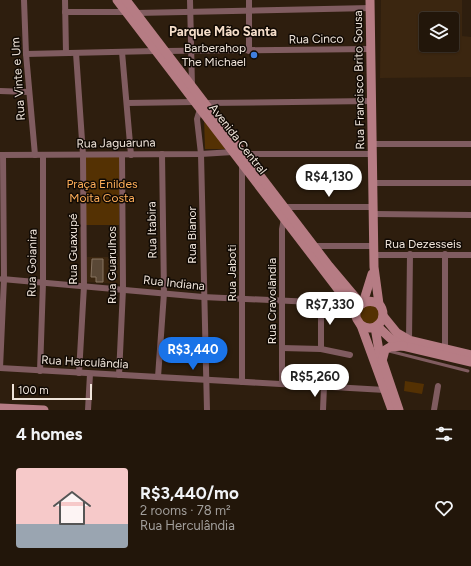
<!DOCTYPE html>
<html lang="en">
<head>
<meta charset="utf-8">
<style>
	:root { --surface:#22160a; --page:#2a1f13; --text:#f1f3f6; --muted:#a29f9c; --line:#3f352b; --accent:#1a73e8 }
	body { margin:0; font-family:Figtree,sans-serif; background:var(--page); color:var(--text); height:100vh; display:flex; flex-direction:column; font-size:15px; white-space:nowrap }
	* { box-sizing:border-box; margin:0 }
	p { font-size:13px; color:var(--muted) }
	.icon { flex:none; width:22px; height:22px; fill:none; stroke:currentColor; stroke-width:2; stroke-linecap:round; stroke-linejoin:round }
	.map { position:relative; height:410px; overflow:hidden }
	.panel { display:flex; flex-direction:column; background:var(--surface); flex:1 }
	.panel>* { flex:none }
	.controls { position:absolute; left:419px; top:12px; display:grid; gap:8px }
	.controls a { display:grid; place-items:center; width:40px; height:40px; border-radius:4px; background:var(--surface); box-shadow:0 1px 3px #0004,0 0 0 1px var(--line); font-size:20px }
	.scale { position:absolute; left:12px; bottom:10px; width:80px; box-sizing:border-box; padding-left:4px; border:2px solid #efe4da; border-top:0; font-size:11px; line-height:14px; white-space:nowrap; color:#efe4da; -webkit-text-stroke:3px #110a04; paint-order:stroke }
	.price { position:absolute; translate:-50% -34px; padding:0 9px; border-radius:14px; background:#fff; color:#222; font-size:13px; line-height:26px; filter:drop-shadow(0 1px 2px #0008) }
	.price::after { content:''; position:absolute; left:50%; top:24px; width:12px; height:9px; margin-left:-6px; background:inherit; clip-path:polygon(0 0,100% 0,50% 100%) }
	.price.on { background:var(--accent); color:#fff }
	ul { padding:0; list-style:none }
	li { display:flex; align-items:center; gap:12px; height:100px; padding:0 16px }
	li+li { border-top:1px solid var(--line) }
	li span { display:grid; place-items:center; flex:none; width:112px; height:80px; border-radius:4px; color:#555 }
	li>.icon { margin-inline-start:auto }
	span .icon { width:48px; height:48px; fill:#fffc; stroke-width:1 }
	li b { font-size:17px }
	h2 { display:flex; justify-content:space-between; align-items:center; height:48px; padding:0 16px; font-size:17px }
	.map>svg:first-child { display:block }
	.built { fill:#3b2610; fill-rule:evenodd }
	.green { fill:#543103 }
	.building { fill:#5a4836; stroke:#887461 }
	.lines { fill:none; stroke-linecap:round; stroke-linejoin:round }
	.lane { stroke:#805c60; stroke-width:3 }
	.street { stroke:#805c60; stroke-width:6 }
	.secondary { stroke:#b67c84; stroke-width:9 }
	.shop-dot { fill:#3f7fe0; stroke:#110a04; stroke-width:1.5 }
	.labels { text-anchor:middle; dominant-baseline:central; stroke-width:3; stroke-linejoin:round; paint-order:stroke }
	.street-label { font-size:12px; fill:#efe4da; stroke:#110a04 }
	.poi-label { font-size:12px; fill:#efe4da; stroke:#110a04; text-anchor:end }
	.park-label { font-size:12px; fill:#feae59; stroke:#110a04 }
	.neighbourhood-label { font-size:13px; font-weight:bold; fill:#f4ddc9; stroke:#110a04 }
</style>
</head>
<body>
<div class="map">
<svg width="471" height="410" viewBox="0 0 471 410">
	<rect width="100%" height="100%" fill="#2e1e0e"/>
	<!-- built -->
	<g class="built">
		<path d="M381 0H462V36L471 37V77L380 78ZM426 19H452V45H426Z"/>
		<path d="M87 257H119L120 284 87 282Z"/>
	</g>
	<!-- green -->
	<g class="green">
		<path d="M204 118 228 149H205Z"/>
		<rect x="86" y="157" width="33" height="68"/>
		<path d="M374 305 381 314 374 325 361 321 359 313 364 306Z"/>
		<path d="M405 381 424 384 422 394 404 391Z"/>
	</g>
	<!-- building -->
	<path class="building" d="M92 259H103V282H96V277H91Z"/>
	<g class="lines">
		<!-- lane -->
		<path class="lane" d="M389 351 468 371"/>
		<!-- street -->
		<g class="street">
			<path d="M24 0 26 54 35 155"/>
			<path d="M65 0 66 53"/>
			<path d="M190 0 192 86"/>
			<path d="M249 0V51"/>
			<path d="M65 12H125"/>
			<path d="M136 13 371 8"/>
			<path d="M165 51 371 49"/>
			<path d="M122 52 131 155"/>
			<path d="M76 53 83 155 84 286 79 373"/>
			<path d="M26 54 155 51"/>
			<path d="M0 91 29 92"/>
			<path d="M127 103 194 102"/>
			<path d="M205 103 372 101"/>
			<path d="M200 109 197 119 201 154 207 410"/>
			<path d="M372 144H471"/>
			<path d="M244 154H372"/>
			<path d="M0 155 201 154 233 152"/>
			<path d="M3 155 4 279 0 368 385 390"/>
			<path d="M373 183H471"/>
			<path d="M284 207H374"/>
			<path d="M374 214 471 215"/>
			<path d="M315 246H374"/>
			<path d="M374 255H471"/>
			<path d="M2 279 203 297 334 303 347 301"/>
			<path d="M321 303V349"/>
			<path d="M409 340 410 254"/>
			<path d="M282 348 321 349 350 355"/>
			<path d="M445 349V254"/>
			<path d="M40 371 43 283V155"/>
			<path d="M119 375 123 289 122 155"/>
			<path d="M158 377 164 293 162 154"/>
			<path d="M242 382V164"/>
			<path d="M282 384V229L284 219"/>
			<path d="M88 410 90 374"/>
			<path d="M323 410 324 386"/>
			<path d="M434 410 438 386"/>
		</g>
		<!-- secondary -->
		<g class="secondary">
			<path d="M117 0 347 301 357 310"/>
			<path d="M126 0 329 266 361 304"/>
			<path d="M363 303 372 274"/>
			<path d="M379 304C369 298 355 303 356 317 357 321 361 324 362 328L392 410"/>
			<path d="M384 317 397 333 409 340 471 355"/>
			<path d="M361 325C376 335 390 317 379 304L374 267 370 0"/>
			<path d="M377 326 391 339 403 346 471 362"/>
			<path d="M375 327 379 351 399 410"/>
			<path d="M382 361 385 350 390 347 403 346"/>
			<path d="M0 408 44 410"/>
		</g>
	</g>
	<!-- markers -->
	<circle class="shop-dot" cx="254" cy="55" r="4"/>
	<g class="labels">
		<!-- street labels -->
		<g class="street-label">
			<text transform="translate(316 39) rotate(-1)">Rua Cinco</text>
			<text transform="translate(18 79) rotate(-94)">Rua Vinte e Um</text>
			<text transform="translate(359 80) rotate(-91)">Rua Francisco Brito Sousa</text>
			<text transform="translate(238 139) rotate(52)">Avenida Central</text>
			<text transform="translate(116 143) rotate(-1)">Rua Jaguaruna</text>
			<text transform="translate(152 230) rotate(-91)">Rua Itabira</text>
			<text transform="translate(192 235) rotate(-90)">Rua Bianor</text>
			<text x="423" y="244">Rua Dezesseis</text>
			<text transform="translate(73 249) rotate(-90)">Rua Guaxupé</text>
			<text transform="translate(32 263) rotate(-89)">Rua Goianira</text>
			<text transform="translate(112 265) rotate(-90)">Rua Guarulhos</text>
			<text transform="translate(232 273) rotate(-90)">Rua Jaboti</text>
			<text transform="translate(174 283) rotate(6)">Rua Indiana</text>
			<text transform="translate(272 301) rotate(-90)">Rua Cravolândia</text>
			<text transform="translate(85 362) rotate(3)">Rua Herculândia</text>
		</g>
		<!-- poi labels -->
		<g class="poi-label">
			<text x="246" y="48">Barberahop<tspan x="246" dy="14">The Michael</tspan></text>
		</g>
		<!-- park labels -->
		<g class="park-label">
			<text x="102" y="184">Praça Enildes<tspan x="102" dy="14">Moita Costa</tspan></text>
		</g>
		<!-- neighbourhood labels -->
		<g class="neighbourhood-label">
			<text x="223" y="31">Parque Mão Santa</text>
		</g>
	</g>
</svg>
<div class="controls">
<a><svg class="icon" aria-label="layers" viewBox="0 0 24 24"><path d="M12 4l9 5-9 5-9-5zM3 14l9 5 9-5"/></svg></a>
</div>
<div class="scale">100 m</div>
<b class="price" style="left:329px;top:198px">R$4,130</b>
<b class="price" style="left:330px;top:326px">R$7,330</b>
<b class="price on" style="left:193px;top:371px">R$3,440</b>
<b class="price" style="left:315px;top:398px">R$5,260</b>
</div>
<section class="panel">
<h2>4 homes<svg class="icon" aria-label="filters" viewBox="0 0 24 24"><path d="M4 7h16M4 17h16"/><circle cx="9" cy="7" r="2"/><circle cx="15" cy="17" r="2"/></svg></h2>
<ul>
<li><span style="background:linear-gradient(#f6c9c9 70%,#9aa5b1 0)"><svg class="icon" aria-label="home" viewBox="0 0 24 24"><path d="M3 11l9-7 9 7M6 9v11h12V9"/></svg></span><div><b>R$3,440/mo</b><p>2 rooms · 78 m²</p><p>Rua Herculândia</p></div><svg class="icon" aria-label="heart" viewBox="0 0 24 24"><path d="M12 20l-8-8c-3-5 5-10 8-4 3-6 11-1 8 4z"/></svg></li>
</ul>
</section>
</body>
</html>
